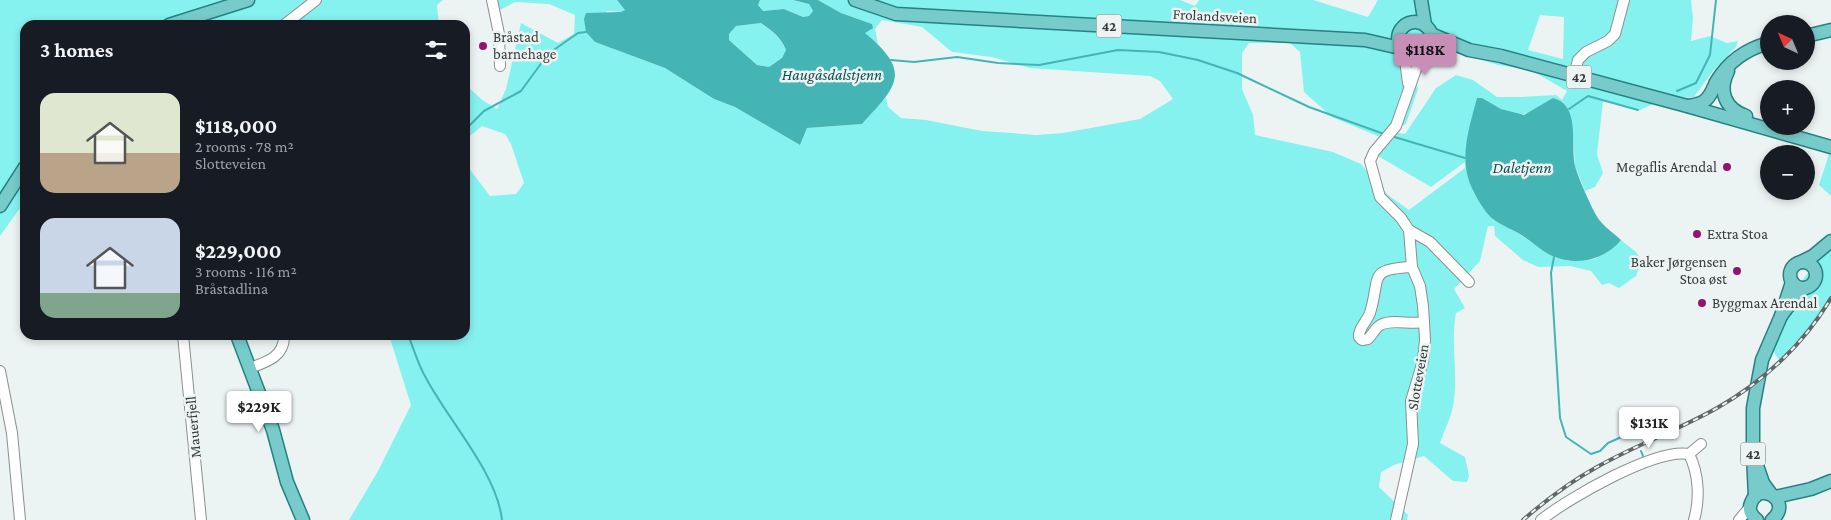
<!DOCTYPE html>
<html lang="en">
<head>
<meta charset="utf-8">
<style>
	:root { --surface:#171b24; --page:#242831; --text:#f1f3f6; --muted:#9ea1a6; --accent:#c78fb8 }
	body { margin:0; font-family:"Crimson Pro",serif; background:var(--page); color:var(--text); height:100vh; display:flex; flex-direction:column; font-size:19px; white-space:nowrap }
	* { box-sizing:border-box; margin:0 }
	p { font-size:16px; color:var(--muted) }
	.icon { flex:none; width:28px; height:28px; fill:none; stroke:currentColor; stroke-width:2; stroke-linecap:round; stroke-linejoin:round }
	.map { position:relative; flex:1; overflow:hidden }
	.drawer { position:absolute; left:20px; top:20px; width:450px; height:320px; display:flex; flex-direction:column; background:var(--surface); border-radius:15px; box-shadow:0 2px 8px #0003 }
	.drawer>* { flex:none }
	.needle { width:32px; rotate:316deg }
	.buttons { position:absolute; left:1760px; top:15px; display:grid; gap:10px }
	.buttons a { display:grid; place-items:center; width:55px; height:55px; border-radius:50%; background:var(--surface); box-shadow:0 2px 8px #0003; font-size:25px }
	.price { position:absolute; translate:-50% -42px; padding:0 11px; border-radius:5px; background:#fff; color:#222; font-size:16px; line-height:32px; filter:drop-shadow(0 1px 2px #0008) }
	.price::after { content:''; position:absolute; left:50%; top:30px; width:15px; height:11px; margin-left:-8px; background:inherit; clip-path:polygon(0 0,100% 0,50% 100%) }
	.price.selected { background:var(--accent); color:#111 }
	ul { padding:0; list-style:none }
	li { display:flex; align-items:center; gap:15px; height:125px; padding:0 20px }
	li span { display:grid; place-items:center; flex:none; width:140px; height:100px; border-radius:15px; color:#555 }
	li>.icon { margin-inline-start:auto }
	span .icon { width:60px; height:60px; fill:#fffc; stroke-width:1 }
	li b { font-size:21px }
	h2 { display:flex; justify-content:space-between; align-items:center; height:60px; padding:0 20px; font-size:21px }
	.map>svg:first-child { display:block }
	.green { fill:#86f2f0; fill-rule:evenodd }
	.water { fill:#44b4b4; fill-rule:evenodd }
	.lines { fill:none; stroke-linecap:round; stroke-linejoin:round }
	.stream { stroke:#44b4b4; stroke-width:2 }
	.minor-casing { stroke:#88908f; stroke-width:12 }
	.major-casing { stroke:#268282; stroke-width:15 }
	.minor { stroke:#fff; stroke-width:10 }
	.major { stroke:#78cbcb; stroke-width:12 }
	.rail-casing { stroke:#626666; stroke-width:4 }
	.rail { stroke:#ecf3f3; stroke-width:2; stroke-dasharray:5.5; stroke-linecap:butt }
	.poi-dot { fill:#94146d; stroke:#ecf3f3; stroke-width:2 }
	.labels { text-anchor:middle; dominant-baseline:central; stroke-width:5; stroke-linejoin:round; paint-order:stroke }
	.shield { fill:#ecf3f3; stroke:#6d7171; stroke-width:1 }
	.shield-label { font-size:14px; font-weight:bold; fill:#363939 }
	.street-label { font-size:15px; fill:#363939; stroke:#ecf3f3 }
	.poi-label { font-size:15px; fill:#363939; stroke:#ecf3f3; text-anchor:start }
	.water-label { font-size:16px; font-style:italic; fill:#105151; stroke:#ecf3f3 }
</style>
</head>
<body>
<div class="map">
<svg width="1831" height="520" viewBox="0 0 1831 520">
	<rect width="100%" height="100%" fill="#ecf3f3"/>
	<!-- green -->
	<g class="green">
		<path d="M0 0H443L437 5 439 25H25V201L0 236Z"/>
		<path d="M496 0H617L626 10 621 12 607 11 595 42 665 68 714 99 735 107 800 145 807 128 862 124 886 97 888 107 901 118 926 120 982 131 1037 135 1063 133 1140 119 1173 99 1160 81 1150 76 1030 68 992 57 952 52 922 27 882 20 875 29 878 44 864 33 872 24 841 13 818 0H1180L1195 6 1199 0H1313L1368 17 1378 0H1691L1693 18 1691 41 1710 36 1727 43 1738 41 1736 47 1713 71 1694 97 1662 100 1640 110 1603 101 1597 154 1603 173 1595 187 1585 191 1575 166 1573 135 1527 113C1513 119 1494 105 1482 98L1493 219 1521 235 1554 257 1568 261 1595 259 1621 240 1636 252 1642 261 1636 276 1619 288 1609 283 1602 285 1591 271 1570 266 1538 267 1523 260 1495 236 1494 226H1488L1480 261 1454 289 1465 308 1456 313C1450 344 1459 375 1453 406 1451 418 1444 431 1440 443L1465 457 1469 476 1467 482 1453 481 1424 456 1394 465 1381 472 1379 487 1408 515 1407 520H349L378 471 411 405 389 335H465V163L490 196 516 194 524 183 511 144 505 134 482 126 465 140V84L482 100 497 109 506 89 521 23 558 43 574 34 575 15 549 4 515 2 500 10ZM1540 15 1564 17 1563 59 1528 50ZM1249 43H1290L1300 52 1304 92 1332 117 1380 137 1406 124 1418 89 1415 82 1421 70 1435 56 1458 53 1498 65 1531 70 1567 91 1562 100 1556 95 1520 97H1497L1473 80 1456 75 1436 88 1405 134 1398 133 1378 156 1431 187 1465 162V168L1409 210 1388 195 1361 164 1333 152 1255 135 1253 115 1242 89V53Z"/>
		<path d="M760 0H793L809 4 813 11 809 16 803 17 784 9 762 11 758 5Z"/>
		<path d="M761 23C772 31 781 38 786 50L782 58 769 67 757 65 729 40V34L736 26Z"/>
		<path d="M1831 148V196L1819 185Z"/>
		<path d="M1831 242V301L1820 317 1779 360 1768 343 1779 312Z"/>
	</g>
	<!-- water -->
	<g class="water">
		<path d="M617 0H760L758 5 763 11 784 9 803 17 809 16 813 11 809 4 793 0H818L841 13 872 24 873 28 865 33C912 72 898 85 862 124L807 128 800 145 735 107 714 99 665 68 595 42 586 32 584 19 586 13 621 12 625 10ZM761 23C772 31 781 37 786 50L782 58 769 67 757 65 729 40V34L736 26Z"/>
		<path d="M1477 98H1482L1501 109 1524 115 1553 98C1581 105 1570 144 1575 166 1578 177 1594 215 1601 222 1607 229 1615 234 1621 240 1606 259 1578 266 1555 257 1544 253 1534 243 1523 236 1514 230 1502 226 1493 219 1484 212 1473 192 1469 181 1460 153 1470 125 1477 98Z"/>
	</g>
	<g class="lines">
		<!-- stream -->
		<g class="stream">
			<path d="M891 60 914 62 957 57 998 63 1039 65 1118 50 1159 52 1198 60 1237 73 1309 107 1384 134"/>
			<path d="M1677 91 1696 83 1710 55 1716 0"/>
			<path d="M1569 109 1588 96 1638 110"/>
			<path d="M465 130 484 111 521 91 548 54 578 33 586 32"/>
			<path d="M1391 136 1465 158"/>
			<path d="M1554 257 1551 273 1560 418 1566 437 1591 454 1600 451 1608 443 1637 430H1640L1641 433"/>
			<path d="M408 335C414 349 418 365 426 378 448 420 497 473 502 520"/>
			<path d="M1641 451 1643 456"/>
		</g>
		<!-- minor casing -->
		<g class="minor-casing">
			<g id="minor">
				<path d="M492 0 499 34 500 66"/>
				<path d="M284 25 316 0"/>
				<path d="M1404 53 1408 83"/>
				<path d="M1574 76 1578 60 1586 52 1608 41 1615 34 1624 0"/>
				<path d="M1409 230 1430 242 1469 282"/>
				<path d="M1412 267C1367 269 1381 277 1370 313 1367 321 1358 329 1359 337L1362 340 1368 339C1372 335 1375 329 1379 326 1388 318 1411 325 1424 322"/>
				<path d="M183 335 201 520"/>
				<path d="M250 368C267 362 285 356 284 335"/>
				<path d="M0 371 12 433 20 520"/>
				<path d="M1689 454 1701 444"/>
				<path d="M1396 520 1413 444 1411 401 1423 361 1425 340 1423 306 1420 286 1412 267 1409 230 1401 218 1380 197 1370 161 1374 152 1396 126 1421 55"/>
				<path d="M1541 520C1569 498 1655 448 1689 454 1699 474 1700 499 1694 520"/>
				<path d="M1739 520 1750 507"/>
			</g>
		</g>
		<!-- major casing -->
		<g class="major-casing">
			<g id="major">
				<path d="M855 0 896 14 1365 40 1400 48"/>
				<path d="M1421 0 1425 25"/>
				<circle cx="1415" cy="39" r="17"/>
				<path d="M169 25 248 0"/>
				<path d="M1431 34 1469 50 1501 56 1687 106 1831 147"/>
				<path d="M1806 36 1831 30"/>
				<path d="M1728 71C1718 91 1725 109 1746 116"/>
				<path d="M1688 106C1693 105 1698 105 1703 102 1710 98 1713 89 1716 82 1728 62 1746 49 1769 43"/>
				<path d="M0 206 25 167"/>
				<circle cx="1803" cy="275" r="13"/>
				<path d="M1801 262 1813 256 1831 241"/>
				<path d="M1792 282 1781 316 1798 293 1805 288"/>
				<path d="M237 335 273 430 287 482 303 520"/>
				<path d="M1753 454V408L1762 360 1781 316"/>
				<path d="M1755 497 1753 454 1763 483 1771 494"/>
				<path d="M1775 497 1811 489 1831 481"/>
				<path d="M1757 520C1751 515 1748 510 1751 503 1759 480 1794 501 1772 520"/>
			</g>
		</g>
		<!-- minor -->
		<use href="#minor" class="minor"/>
		<!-- major -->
		<use href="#major" class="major"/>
		<!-- rail casing -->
		<g class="rail-casing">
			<path id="rail" d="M1523 520C1546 500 1570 482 1597 467 1636 445 1678 430 1717 408 1763 382 1804 344 1831 298"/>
		</g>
		<!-- rail -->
		<use href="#rail" class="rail"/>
	</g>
	<!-- markers -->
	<g class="poi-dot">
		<circle cx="483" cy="46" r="5"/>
		<circle cx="1727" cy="167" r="5"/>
		<circle cx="1697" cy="234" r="5"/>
		<circle cx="1737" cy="271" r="5"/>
		<circle cx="1702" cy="303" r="5"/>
	</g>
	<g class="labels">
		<!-- shield labels -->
		<g class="shield">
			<rect x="1096.5" y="14.5" width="25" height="23" rx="4"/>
			<rect x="1566.5" y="65.5" width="25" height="23" rx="4"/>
			<rect x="1740.5" y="442.5" width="25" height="23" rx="4"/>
		</g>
		<g class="shield-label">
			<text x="1109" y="26">42</text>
			<text x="1579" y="77">42</text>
			<text x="1753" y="454">42</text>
		</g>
		<!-- street labels -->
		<g class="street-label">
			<text transform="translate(1215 16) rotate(3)">Frolandsveien</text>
			<text transform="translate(1418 377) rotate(-80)">Slotteveien</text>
			<text transform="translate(193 427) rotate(-95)">Mauerfjell</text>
		</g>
		<!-- poi labels -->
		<g class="poi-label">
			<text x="493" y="37">Bråstad<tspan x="493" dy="17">barnehage</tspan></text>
			<text x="1717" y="167" text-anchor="end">Megaflis Arendal</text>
			<text x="1707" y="234">Extra Stoa</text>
			<text x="1727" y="262" text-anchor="end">Baker Jørgensen<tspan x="1727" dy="17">Stoa øst</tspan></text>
			<text x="1712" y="303">Byggmax Arendal</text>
		</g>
		<!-- water labels -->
		<g class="water-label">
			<text x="832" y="74">Haugåsdalstjenn</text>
			<text x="1522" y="167">Daletjenn</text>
		</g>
	</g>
</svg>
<div class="buttons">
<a><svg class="needle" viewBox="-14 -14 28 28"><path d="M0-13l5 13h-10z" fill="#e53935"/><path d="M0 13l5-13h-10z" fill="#9ea1a6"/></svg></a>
<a>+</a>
<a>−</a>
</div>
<b class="price selected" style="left:1425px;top:76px">$118K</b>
<b class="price" style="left:259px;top:433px">$229K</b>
<b class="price" style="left:1649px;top:449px">$131K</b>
<section class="drawer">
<h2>3 homes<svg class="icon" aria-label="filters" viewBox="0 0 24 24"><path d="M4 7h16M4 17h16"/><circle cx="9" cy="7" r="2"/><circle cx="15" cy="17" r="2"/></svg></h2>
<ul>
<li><span style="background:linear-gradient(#dfe7d0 60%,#b9a48a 0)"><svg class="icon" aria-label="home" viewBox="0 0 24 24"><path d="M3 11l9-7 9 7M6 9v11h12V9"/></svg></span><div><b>$118,000</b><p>2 rooms · 78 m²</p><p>Slotteveien</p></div></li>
<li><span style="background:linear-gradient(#c9d6e8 75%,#7fa58c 0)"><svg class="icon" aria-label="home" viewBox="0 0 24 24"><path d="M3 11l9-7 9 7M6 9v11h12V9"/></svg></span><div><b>$229,000</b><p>3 rooms · 116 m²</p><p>Bråstadlina</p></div></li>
</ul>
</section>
</div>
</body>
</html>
